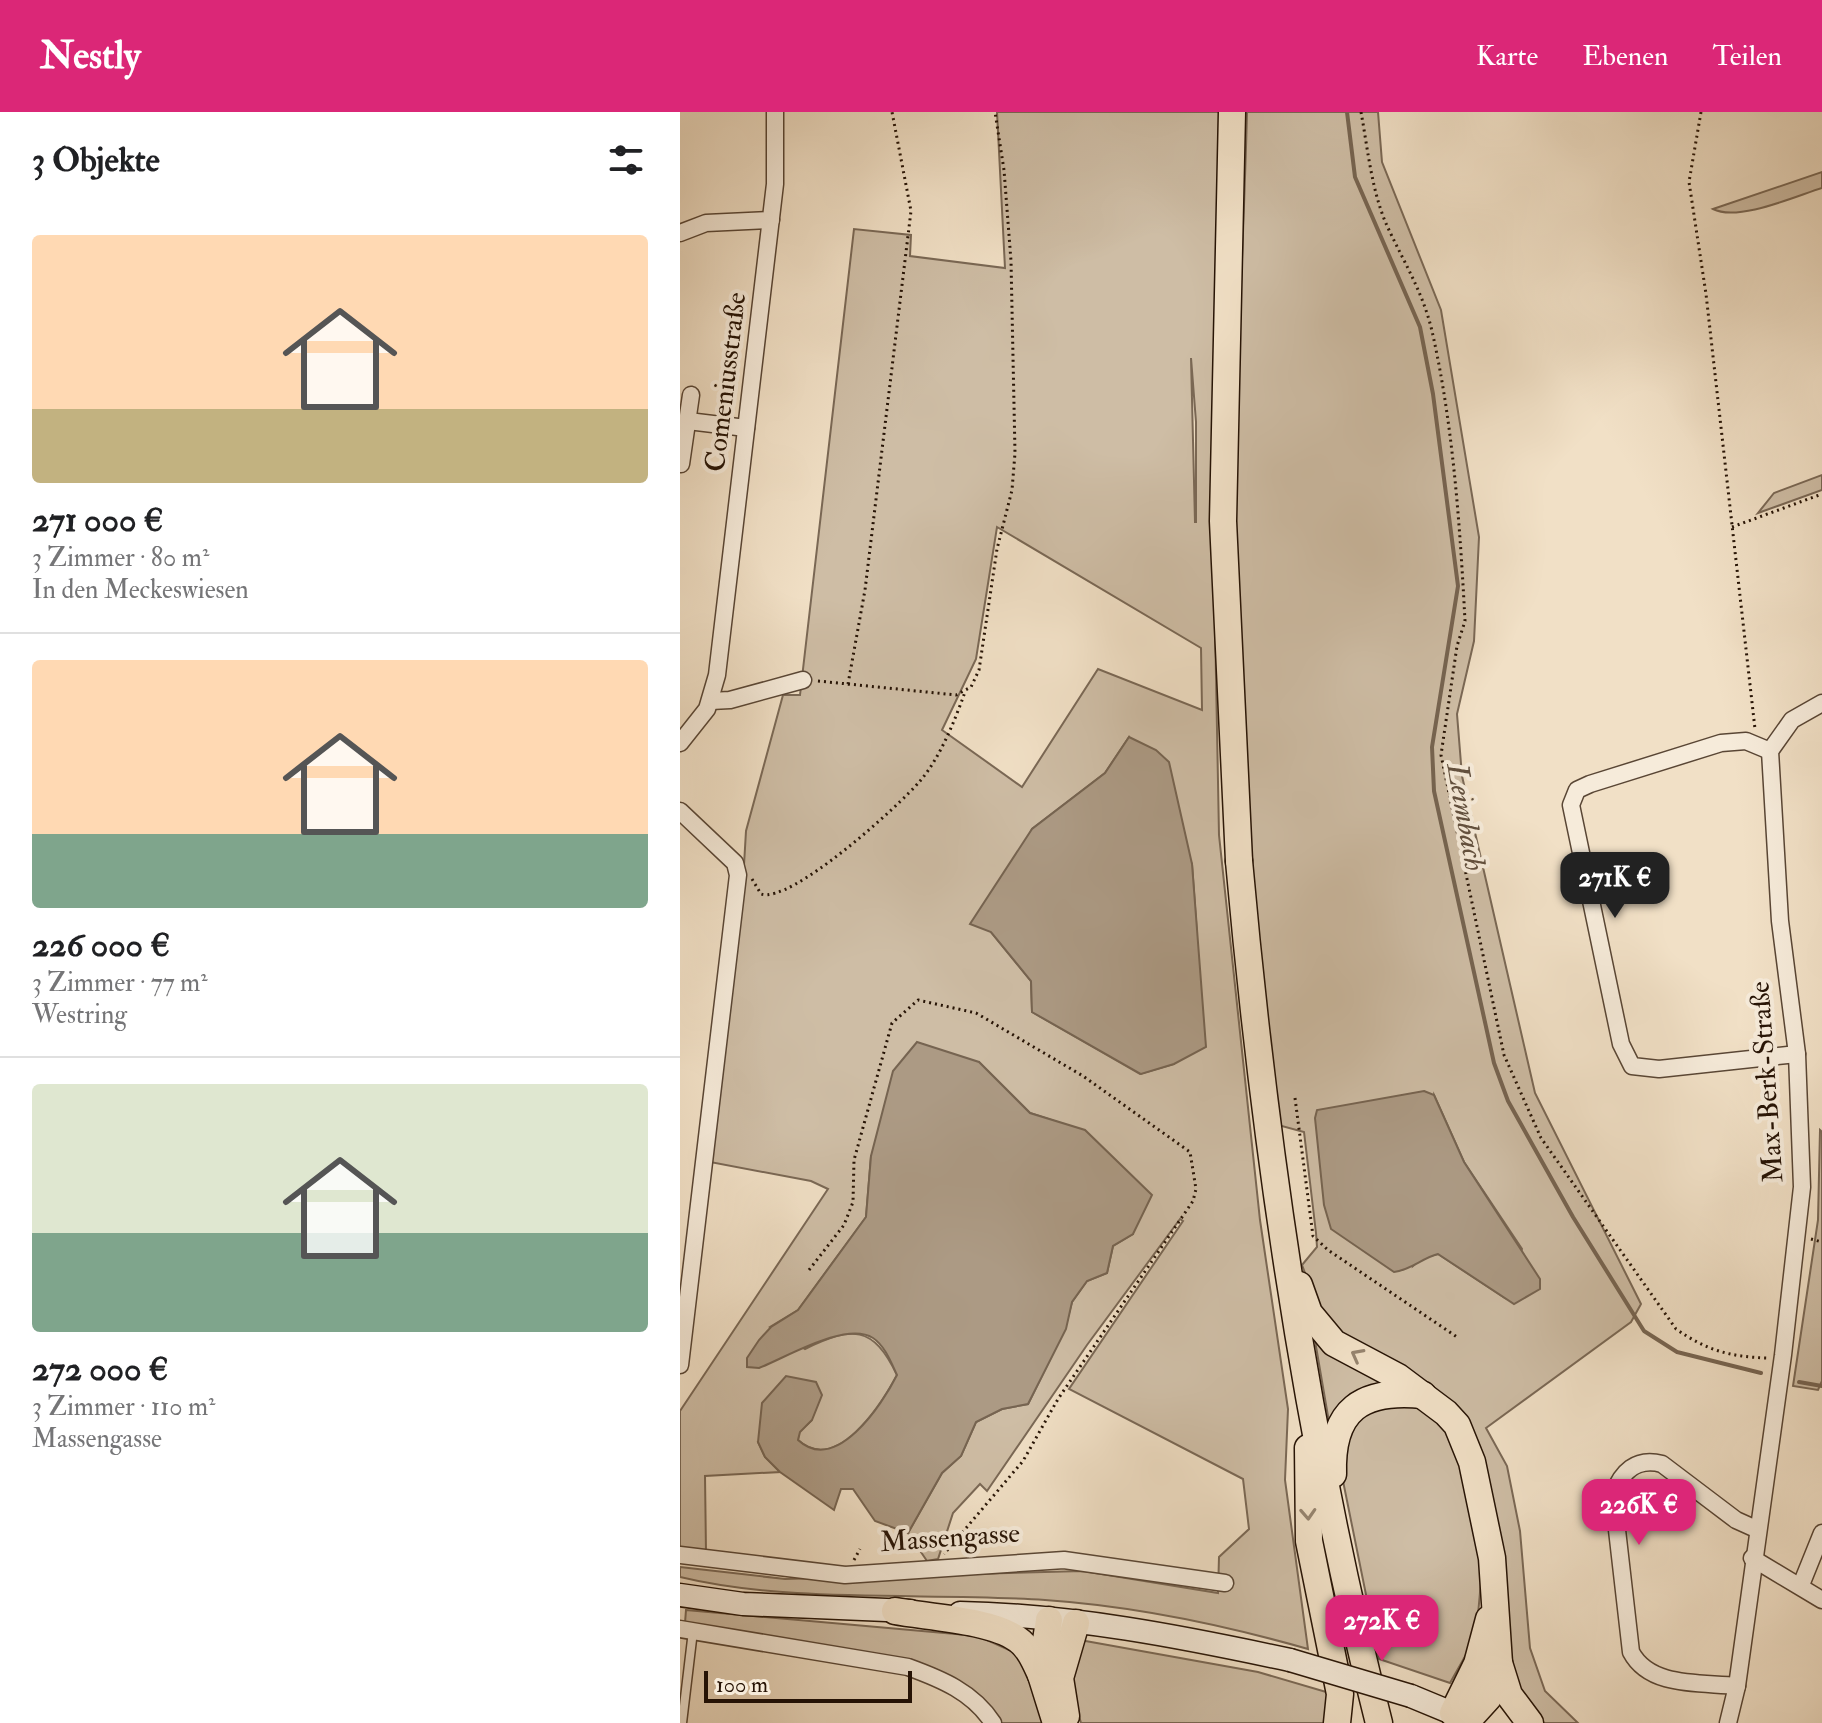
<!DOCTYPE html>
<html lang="de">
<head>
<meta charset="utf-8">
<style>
	:root { --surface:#fff; --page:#f6f6f6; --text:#202124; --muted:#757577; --line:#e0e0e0; --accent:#db2777 }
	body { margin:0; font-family:"IM FELL Double Pica",serif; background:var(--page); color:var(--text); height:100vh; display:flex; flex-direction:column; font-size:30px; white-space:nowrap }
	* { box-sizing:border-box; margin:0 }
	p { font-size:26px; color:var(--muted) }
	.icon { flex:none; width:44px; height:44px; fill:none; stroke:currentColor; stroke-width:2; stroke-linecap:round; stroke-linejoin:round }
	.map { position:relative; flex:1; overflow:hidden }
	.details { display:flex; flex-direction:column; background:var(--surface); width:680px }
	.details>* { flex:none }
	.scale { position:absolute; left:24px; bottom:20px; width:208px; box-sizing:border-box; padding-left:8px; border:4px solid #261305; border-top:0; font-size:22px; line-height:28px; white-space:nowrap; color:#261305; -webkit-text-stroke:6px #f6ebda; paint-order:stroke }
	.price { position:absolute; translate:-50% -68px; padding:0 18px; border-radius:16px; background:var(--accent); color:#fff; font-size:26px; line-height:52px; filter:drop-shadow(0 2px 4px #0008) }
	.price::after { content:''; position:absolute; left:50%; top:48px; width:24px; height:18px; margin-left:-12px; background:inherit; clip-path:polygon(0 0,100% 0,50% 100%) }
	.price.selected { background:#222; color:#fff }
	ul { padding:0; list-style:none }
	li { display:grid; align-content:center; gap:16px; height:424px; padding:0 32px }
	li+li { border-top:2px solid var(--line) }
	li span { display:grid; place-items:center; height:248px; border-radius:8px; color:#555 }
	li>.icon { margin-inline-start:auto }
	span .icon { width:144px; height:144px; fill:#fffc; stroke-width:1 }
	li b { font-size:34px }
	h2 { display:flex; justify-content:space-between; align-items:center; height:96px; padding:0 32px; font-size:34px }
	header { display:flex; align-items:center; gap:48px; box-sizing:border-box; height:112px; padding:0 40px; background:var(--accent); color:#fff }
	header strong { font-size:38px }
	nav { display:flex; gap:44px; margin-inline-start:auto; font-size:28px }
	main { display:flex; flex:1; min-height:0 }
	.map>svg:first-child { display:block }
	.green { fill:#cebda5; stroke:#7a6855; stroke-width:2; fill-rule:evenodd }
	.water { fill:#ac9a84; stroke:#766451; stroke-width:2 }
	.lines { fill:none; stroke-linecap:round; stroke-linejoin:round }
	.stream { stroke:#766451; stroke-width:4 }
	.service-casing { stroke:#594635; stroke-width:11 }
	.minor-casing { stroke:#594635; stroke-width:19 }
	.secondary-casing { stroke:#261305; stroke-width:25 }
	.primary-casing { stroke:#261305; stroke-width:29 }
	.trunk-casing { stroke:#261305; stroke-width:29 }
	.path { stroke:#261305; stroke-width:3; stroke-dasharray:2 4; stroke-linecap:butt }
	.service { stroke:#f6ebda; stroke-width:8 }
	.minor { stroke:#f6ebda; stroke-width:16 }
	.secondary { stroke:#f6ebda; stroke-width:22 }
	.primary { stroke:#f1e0c6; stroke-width:26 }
	.trunk { stroke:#f1e0c6; stroke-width:26 }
	.secondary-bridge-casing { stroke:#261305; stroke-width:25; stroke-linecap:butt }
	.secondary-bridge { stroke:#f6ebda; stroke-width:22 }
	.oneway { stroke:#96846f }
	.labels { text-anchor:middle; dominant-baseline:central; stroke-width:8; stroke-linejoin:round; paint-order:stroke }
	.street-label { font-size:28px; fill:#261305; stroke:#f6ebda }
	.water-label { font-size:30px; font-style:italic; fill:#62503e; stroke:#f6ebda }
</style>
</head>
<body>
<header>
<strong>Nestly</strong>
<nav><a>Karte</a><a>Ebenen</a><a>Teilen</a></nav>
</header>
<main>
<section class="details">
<h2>3 Objekte<svg class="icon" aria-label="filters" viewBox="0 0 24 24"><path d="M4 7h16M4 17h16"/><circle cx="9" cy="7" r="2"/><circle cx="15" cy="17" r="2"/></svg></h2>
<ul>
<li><span style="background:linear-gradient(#ffd9b3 70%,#c2b280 0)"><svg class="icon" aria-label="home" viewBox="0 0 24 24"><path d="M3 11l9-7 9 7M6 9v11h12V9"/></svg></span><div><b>271 000 €</b><p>3 Zimmer · 80 m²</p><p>In den Meckeswiesen</p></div></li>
<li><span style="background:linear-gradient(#ffd9b3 70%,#7fa58c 0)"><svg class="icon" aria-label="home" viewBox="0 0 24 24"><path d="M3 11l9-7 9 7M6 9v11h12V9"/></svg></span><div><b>226 000 €</b><p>3 Zimmer · 77 m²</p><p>Westring</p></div></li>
<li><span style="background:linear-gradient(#dfe7d0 60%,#7fa58c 0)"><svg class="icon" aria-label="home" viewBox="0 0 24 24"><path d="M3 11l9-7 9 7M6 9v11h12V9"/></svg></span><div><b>272 000 €</b><p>3 Zimmer · 110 m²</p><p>Massengasse</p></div></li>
</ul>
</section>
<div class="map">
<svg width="1142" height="1611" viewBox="0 0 1142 1611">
	<rect width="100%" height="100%" fill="#f1e0c6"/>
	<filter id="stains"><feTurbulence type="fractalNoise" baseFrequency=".0025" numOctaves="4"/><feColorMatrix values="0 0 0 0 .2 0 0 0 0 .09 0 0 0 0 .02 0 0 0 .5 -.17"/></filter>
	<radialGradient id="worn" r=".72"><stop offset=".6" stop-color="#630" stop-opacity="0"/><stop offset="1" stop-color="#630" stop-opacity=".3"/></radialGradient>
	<!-- green -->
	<g class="green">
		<path d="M317 0H539L533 405 539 723 580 1108 608 1297 605 1368 628 1537C544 1513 453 1494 365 1488 249 1480 111 1492 0 1465V1455L105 1467 403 1459 538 1481 539 1445 569 1417 563 1367 389 1277 503 1109 500 1107 407 1233 307 1379 300 1372 273 1401 258 1447 247 1449 228 1421 262 1361 281 1344 296 1310 322 1297 348 1292 385 1217 392 1190 407 1169 427 1161 433 1134 453 1122 435 1051 405 1019 350 1001 299 950 191 1044 186 1105 118 1198 90 1215 125 1237C172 1214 193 1213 217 1263 201 1293 156 1363 118 1328L119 1320 132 1308 78 1330 85 1345 100 1360 25 1364 26 1440 0 1436V1299L148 1077 131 1069 30 1050 61 804 66 719 103 583H120L174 117 231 123 230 144 325 156ZM511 246 516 310V410H515ZM317 415 521 536 522 598 418 557 342 675 262 618 296 547ZM449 625 512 752 517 822 494 952 460 962 352 900 351 869 311 820 352 717 425 661Z"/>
		<path d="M567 0H698L702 50 761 198 799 425 794 529 777 602 782 664 855 981 961 1192 951 1210 806 1316 827 1354 840 1419 850 1536 865 1579 898 1611H864L849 1594 830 1558 794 1334 659 1228 639 1198 622 1153 637 1135 636 1121 624 1020 598 1013C577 837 559 661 555 483 552 322 563 161 567 0ZM754 983 784 1050 842 1137 825 1186 758 1142 742 1146 733 1154Z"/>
		<path d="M1142 60V76C1116 84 1058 110 1033 97Z"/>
		<path d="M1142 363V378L1078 401 1094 381Z"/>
		<path d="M1140 1018 1142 1020V1269L1138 1278 1113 1274 1138 1108Z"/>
		<path d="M633 1217 722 1273 650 1316Z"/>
		<path d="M695 1292 738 1293 764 1315 787 1360 803 1447 796 1525 770 1571 699 1547 662 1364 668 1317Z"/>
		<path d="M6 1498 298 1524 336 1541 352 1566 366 1611H321L288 1576 5 1511Z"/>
		<path d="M400 1528 578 1560 653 1582 648 1611H401L391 1576Z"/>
	</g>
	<!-- water -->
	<g class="water">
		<path d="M449 625 476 638 489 650 512 752 526 935 494 952 461 962 352 900 351 869 311 820 290 812 352 717 425 661Z"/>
		<path d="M237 930 299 950 350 1001 405 1018 472 1083 453 1122 433 1134 427 1161 407 1169 392 1190 386 1217 348 1292 322 1297 296 1310 281 1344 262 1361 228 1421 195 1409 173 1377H161L154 1398 100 1360 85 1345 78 1330 82 1291 106 1264 136 1270 142 1283 132 1308 120 1320 118 1328C156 1363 202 1293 217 1263 211 1250 205 1234 193 1226 166 1209 107 1245 79 1256L67 1255V1246L79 1228 91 1215 118 1198 186 1105 191 1044 213 959Z"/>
		<path d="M744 979 754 983 784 1050 860 1167V1177L834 1192 758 1142C742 1146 731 1158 714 1160L651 1117 644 1093 635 1006 637 998Z"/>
	</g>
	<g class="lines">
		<!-- stream -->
		<g class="stream">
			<path d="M667 0 675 65 740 215 753 282 778 474 752 635 754 679 814 951 828 989 893 1105 964 1219 997 1240 1081 1261"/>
			<path d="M1119 1270 1142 1274"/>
		</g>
		<!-- service casing -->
		<g class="service-casing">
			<path id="service" d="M2 1611 13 1519"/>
		</g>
		<!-- minor casing -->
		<g class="minor-casing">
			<g id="minor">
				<path d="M0 121 26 111 91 108"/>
				<path d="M8 309 66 316"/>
				<path d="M1 352 11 283"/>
				<path d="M31 589 50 588 123 568"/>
				<path d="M0 631 27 597 37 563 95 72V0"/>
				<path d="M1090 639 1066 629 1041 631 910 672 897 678 891 693 941 932 952 954 979 957 1117 942"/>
				<path d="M0 699 55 751 58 763 0 1253"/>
				<path d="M0 1443 165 1463 384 1448 545 1471"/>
				<path d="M1072 1446 1142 1488"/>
				<path d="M1121 1473 1142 1421"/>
				<path d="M0 1517 228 1555C261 1567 293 1580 313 1611"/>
				<path d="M1057 1574C1021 1570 970 1576 951 1540L933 1383C941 1360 956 1345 982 1352L1056 1408 1076 1417"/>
				<path d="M1048 1611 1057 1574 1103 1243 1122 1075 1117 942 1100 809 1090 639 1112 608 1142 591"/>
			</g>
		</g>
		<!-- secondary casing -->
		<g class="secondary-casing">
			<g id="secondary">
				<path d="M0 1483 63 1492 230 1499"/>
				<path d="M280 1501C391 1503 503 1525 610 1548"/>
				<path d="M731 1584 789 1608"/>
			</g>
		</g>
		<!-- primary casing -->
		<g class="primary-casing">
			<path id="primary" d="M552 0 543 409 559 749"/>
		</g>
		<!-- trunk casing -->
		<g class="trunk-casing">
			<g id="trunk">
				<path d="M559 749C585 1040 627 1328 699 1611"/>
				<path d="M619 1173 629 1201 654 1231 718 1265 766 1301 777 1313 792 1350 812 1446 819 1551 808 1586 788 1608"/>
				<path d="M628 1336 629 1429 660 1582 657 1611"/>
				<path d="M653 1362C651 1297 682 1277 743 1283"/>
				<path d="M215 1499C247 1505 311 1508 337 1527 349 1535 355 1550 361 1563"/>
				<path d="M369 1508 361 1563 376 1611"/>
				<path d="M819 1551 829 1583 850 1611"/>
				<path d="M773 1601 797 1552 809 1507"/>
				<path d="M386 1604 380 1566 396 1511"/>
			</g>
		</g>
		<!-- path -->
		<g class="path">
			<path d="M681 0C688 38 692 83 709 118 725 152 743 181 752 219 773 312 780 413 785 509L777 534 761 643 824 943 861 1026 996 1217C1026 1238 1050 1245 1087 1246"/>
			<path d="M1021 0 1009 70 1026 182 1075 617"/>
			<path d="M1052 415 1142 382"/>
			<path d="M138 569 168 572 185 478 231 99 212 0"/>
			<path d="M168 572 276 583 291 575 299 558 317 437 332 378 335 341 331 149 324 58 315 0"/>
			<path d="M72 767 81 782C111 792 219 694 240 669 260 646 275 608 285 580"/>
			<path d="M615 986 633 1124 648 1138 777 1225"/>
			<path d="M1131 1127 1142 1130"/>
			<path d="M129 1158 164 1113 173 1090 174 1048 212 911 238 888 296 901 403 964 510 1040 516 1077 513 1089 378 1287 343 1349 264 1442"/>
			<path d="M174 1448 180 1437"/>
		</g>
		<!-- service -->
		<use href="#service" class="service"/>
		<!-- minor -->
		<use href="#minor" class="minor"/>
		<!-- secondary -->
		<use href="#secondary" class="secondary"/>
		<!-- primary -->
		<use href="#primary" class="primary"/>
		<!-- trunk -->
		<use href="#trunk" class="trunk"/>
		<!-- secondary-bridge casing -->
		<g class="secondary-bridge-casing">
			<path id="secondary-bridge" d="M610 1548 731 1584"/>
		</g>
		<!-- secondary-bridge -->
		<use href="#secondary-bridge" class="secondary-bridge"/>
	</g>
	<!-- one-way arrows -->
	<defs><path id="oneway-chevron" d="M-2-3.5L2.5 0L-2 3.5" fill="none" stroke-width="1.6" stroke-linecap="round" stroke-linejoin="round" transform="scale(2)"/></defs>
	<g class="oneway">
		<use href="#oneway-chevron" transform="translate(677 1243) rotate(-152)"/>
		<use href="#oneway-chevron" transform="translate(628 1402) rotate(87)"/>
	</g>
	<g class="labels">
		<!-- street labels -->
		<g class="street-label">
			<text transform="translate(46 270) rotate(-83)">Comeniusstraße</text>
			<text transform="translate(1087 970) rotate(-94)">Max-Berk-Straße</text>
			<text transform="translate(270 1426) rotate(-4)">Massengasse</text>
		</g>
		<!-- water labels -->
		<g class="water-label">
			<text transform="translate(786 705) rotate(80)">Leimbach</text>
		</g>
	</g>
	<rect width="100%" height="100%" filter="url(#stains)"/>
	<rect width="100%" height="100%" fill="url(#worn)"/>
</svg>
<div class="scale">100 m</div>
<b class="price selected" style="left:935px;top:808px">271K €</b>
<b class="price" style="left:959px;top:1435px">226K €</b>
<b class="price" style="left:702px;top:1551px">272K €</b>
</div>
</main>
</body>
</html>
